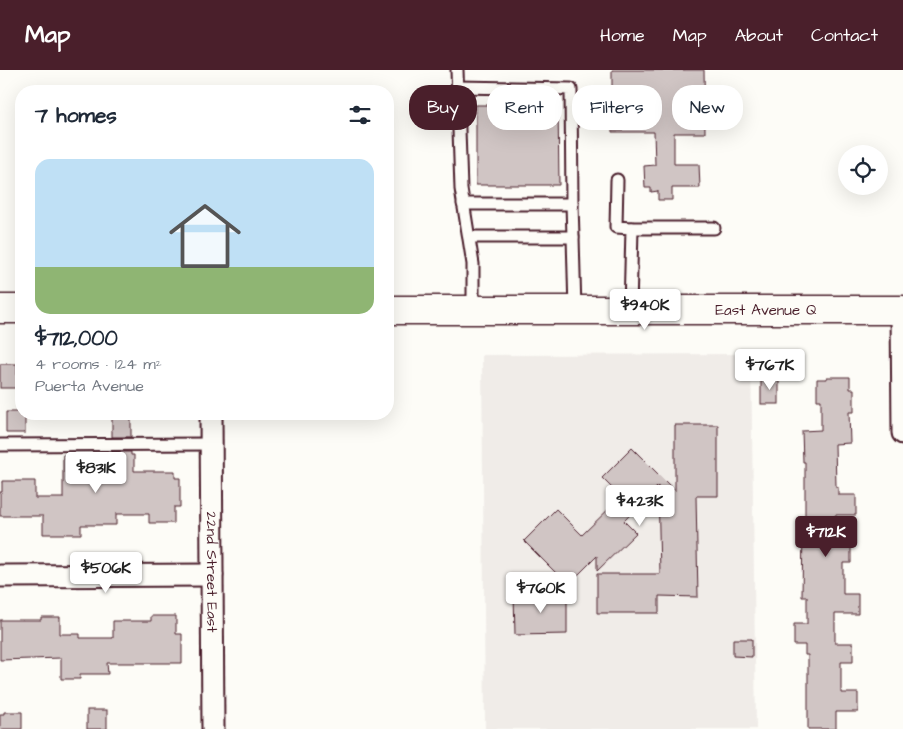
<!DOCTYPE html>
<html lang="en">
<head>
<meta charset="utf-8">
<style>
	:root { --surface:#fff; --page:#f6f6f7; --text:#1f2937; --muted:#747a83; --accent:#4a1f2b }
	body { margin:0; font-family:"Architects Daughter",sans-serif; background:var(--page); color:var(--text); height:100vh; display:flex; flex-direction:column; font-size:19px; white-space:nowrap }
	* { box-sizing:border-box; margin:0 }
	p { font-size:16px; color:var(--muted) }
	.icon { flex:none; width:28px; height:28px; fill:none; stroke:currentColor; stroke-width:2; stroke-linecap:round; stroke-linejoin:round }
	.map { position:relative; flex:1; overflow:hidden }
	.panel { position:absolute; left:15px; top:15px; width:379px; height:335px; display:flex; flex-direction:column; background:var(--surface); border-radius:20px; box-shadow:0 5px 20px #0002 }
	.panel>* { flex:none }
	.banner { position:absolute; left:409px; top:15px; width:419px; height:45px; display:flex; gap:10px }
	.tools { position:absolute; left:838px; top:75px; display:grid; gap:10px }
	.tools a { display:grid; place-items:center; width:50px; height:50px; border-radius:50%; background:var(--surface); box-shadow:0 5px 20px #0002; font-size:25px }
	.price { position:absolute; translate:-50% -42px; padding:0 11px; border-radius:5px; background:#fff; color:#222; font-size:16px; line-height:32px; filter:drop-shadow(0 1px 2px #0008) }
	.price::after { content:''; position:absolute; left:50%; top:30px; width:15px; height:11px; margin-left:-8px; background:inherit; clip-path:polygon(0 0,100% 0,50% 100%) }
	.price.current { background:var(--accent); color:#fff }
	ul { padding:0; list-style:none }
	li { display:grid; align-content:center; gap:10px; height:265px; padding:0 20px }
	li span { display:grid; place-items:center; height:155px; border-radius:15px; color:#555 }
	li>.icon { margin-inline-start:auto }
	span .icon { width:90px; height:90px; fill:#fffc; stroke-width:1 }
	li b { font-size:21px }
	h2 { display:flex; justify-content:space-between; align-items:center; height:60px; padding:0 20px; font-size:21px }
	.tag { padding:0 18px; border-radius:20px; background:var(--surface); box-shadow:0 5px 20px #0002; font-size:18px; line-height:45px }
	.tag.current { background:var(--accent); color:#fff }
	header { display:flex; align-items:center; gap:30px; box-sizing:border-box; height:70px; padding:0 25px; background:var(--accent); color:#fff }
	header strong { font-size:24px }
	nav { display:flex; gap:28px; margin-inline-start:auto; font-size:18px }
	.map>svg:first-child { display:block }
	.built { fill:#f0ece8 }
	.building { fill:#d0c5c4; stroke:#4a1f2b }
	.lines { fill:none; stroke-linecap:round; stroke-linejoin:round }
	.service-casing { stroke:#4a1f2b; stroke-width:15 }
	.minor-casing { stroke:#4a1f2b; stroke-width:25 }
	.secondary-casing { stroke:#4a1f2b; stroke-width:31 }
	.service { stroke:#fdfcf7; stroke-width:11 }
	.minor { stroke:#fdfcf7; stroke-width:21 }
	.secondary { stroke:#fdfcf7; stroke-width:28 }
	.labels { text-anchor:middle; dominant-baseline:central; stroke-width:4; stroke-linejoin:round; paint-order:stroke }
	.street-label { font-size:15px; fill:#4a1f2b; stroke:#fdfcf7 }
</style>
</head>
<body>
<header>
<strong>Map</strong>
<nav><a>Home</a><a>Map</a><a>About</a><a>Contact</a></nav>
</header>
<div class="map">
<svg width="903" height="659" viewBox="0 0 903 659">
	<rect width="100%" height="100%" fill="#fdfcf7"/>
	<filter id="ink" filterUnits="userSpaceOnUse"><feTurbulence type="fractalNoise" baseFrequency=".02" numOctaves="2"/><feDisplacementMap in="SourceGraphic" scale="10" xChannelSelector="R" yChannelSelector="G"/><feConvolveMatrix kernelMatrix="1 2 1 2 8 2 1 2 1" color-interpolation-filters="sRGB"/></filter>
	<g filter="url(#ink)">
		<!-- built -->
		<path class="built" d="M751 284 756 659H485L482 285Z"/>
		<!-- building -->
		<g class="building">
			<path d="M612 0H704L705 63H674V94H699L700 118H672V130H658V121L651 122V118H645L644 96 655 95 654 62H612Z"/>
			<path d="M502 25 532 26V35H558L559 115H476V35H502Z"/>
			<rect x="0" y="294" width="17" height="24"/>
			<path d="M827 307H850V319H854V342H849L850 373 835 374 836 417H838V425H856V445H835V474H851V493H843V524H858V544H835V573H853V592H841V623H858V642H836V659H808V585H805V575H794V554H807V527H802L803 457H805V392H803L802 361 821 360V330H817V309H827Z"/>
			<rect x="761" y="308" width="18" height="26"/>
			<path d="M6 342H21V344H25V363H6Z"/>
			<rect x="112" y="344" width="19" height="23"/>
			<path d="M675 355H718V426H696L698 527 659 526V543H597V504H660L658 416 624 451 636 463 597 501V486L568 515 524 471 556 439 582 465 621 427 602 408 632 378 675 421Z"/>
			<path d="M112 382H131V385H134V401H175V408H180V437H174V453H149V444H116V455H81V464H43V446H0V422H2V411H35V428H63V385H112Z"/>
			<path d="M567 523V564L515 565 514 524Z"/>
			<path d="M151 546H176V564H182V593H107L108 604H80V609H61V588L0 590V550H41V547H60V564H80V568H113V551H151Z"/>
			<path d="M733 569H752V587L733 586Z"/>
			<rect x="87" y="640" width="20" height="19"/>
			<path d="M4 642H22V659H0V644H4Z"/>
		</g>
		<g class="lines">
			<!-- service casing -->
			<g class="service-casing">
				<g id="service">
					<path d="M457 0 461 119 473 194V240"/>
					<path d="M457 17 571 19 572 134"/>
					<path d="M617 110 616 157 632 158 630 240"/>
					<path d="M463 134H572L573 167"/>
					<path d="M632 158H714"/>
					<path d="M469 167H573L575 240"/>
					<path d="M0 375 212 374"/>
				</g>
			</g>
			<!-- minor casing -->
			<g class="minor-casing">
				<g id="minor">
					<path d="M902 240 903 363"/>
					<path id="s1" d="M211 344 213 659"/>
					<path d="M0 506 212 505"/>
				</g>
			</g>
			<!-- secondary casing -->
			<g class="secondary-casing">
				<g id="secondary">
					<path d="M0 239H21"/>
					<path id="s2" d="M388 240H903"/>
				</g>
			</g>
			<!-- service -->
			<use href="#service" class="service"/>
			<!-- minor -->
			<use href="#minor" class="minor"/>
			<!-- secondary -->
			<use href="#secondary" class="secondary"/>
		</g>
	</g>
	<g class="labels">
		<!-- street labels -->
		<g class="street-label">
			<text stroke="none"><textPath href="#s2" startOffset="378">East Avenue Q</textPath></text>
			<text stroke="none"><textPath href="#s1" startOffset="158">22nd Street East</textPath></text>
		</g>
	</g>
</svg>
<div class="tools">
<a><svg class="icon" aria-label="locate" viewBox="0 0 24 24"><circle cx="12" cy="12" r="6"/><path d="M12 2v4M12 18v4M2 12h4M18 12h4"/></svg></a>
</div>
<b class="price" style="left:645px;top:261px">$940K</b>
<b class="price" style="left:770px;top:321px">$767K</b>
<b class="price" style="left:96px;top:424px">$831K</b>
<b class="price" style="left:640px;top:457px">$423K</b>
<b class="price current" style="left:826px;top:488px">$712K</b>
<b class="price" style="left:106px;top:524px">$506K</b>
<b class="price" style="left:541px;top:544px">$760K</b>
<div class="banner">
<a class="tag current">Buy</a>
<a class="tag">Rent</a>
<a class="tag">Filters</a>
<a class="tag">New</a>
</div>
<section class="panel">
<h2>7 homes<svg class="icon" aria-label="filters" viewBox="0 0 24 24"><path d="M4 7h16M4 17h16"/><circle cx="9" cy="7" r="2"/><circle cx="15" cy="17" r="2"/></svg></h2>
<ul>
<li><span style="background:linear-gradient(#bfe0f5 70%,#8fb573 0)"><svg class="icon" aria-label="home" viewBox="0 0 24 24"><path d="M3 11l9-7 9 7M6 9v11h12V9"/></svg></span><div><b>$712,000</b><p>4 rooms · 124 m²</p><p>Puerta Avenue</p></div></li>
</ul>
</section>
</div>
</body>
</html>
